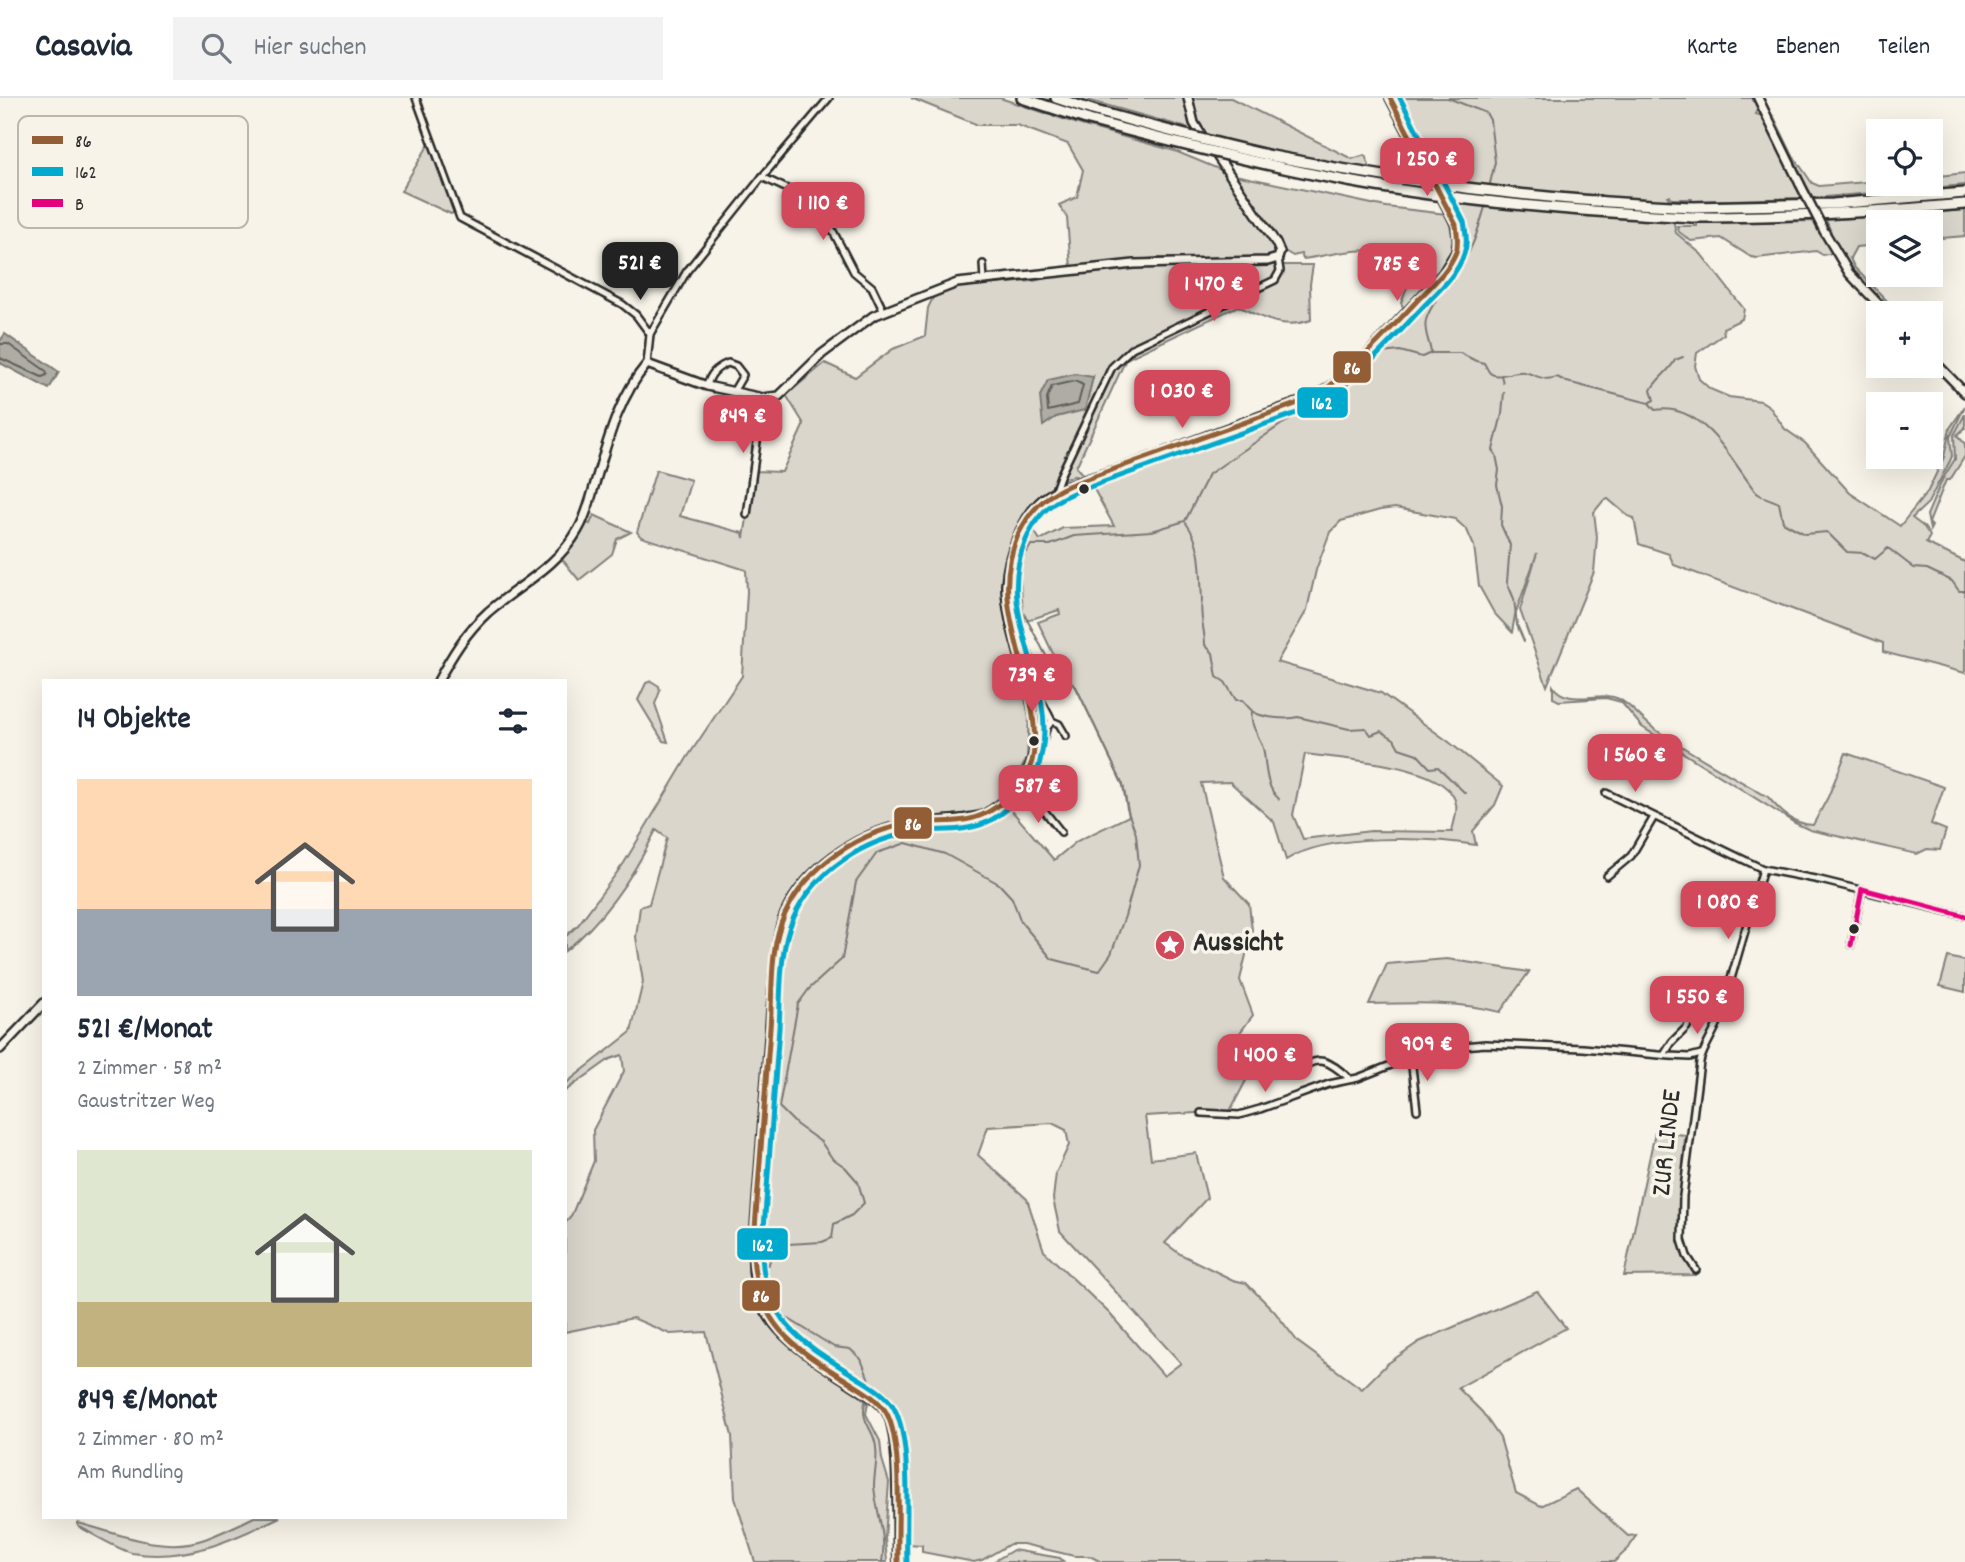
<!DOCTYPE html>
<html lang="de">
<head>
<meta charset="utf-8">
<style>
	:root { --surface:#fff; --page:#f2f2f3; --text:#1f2937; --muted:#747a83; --line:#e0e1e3; --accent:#d1495b }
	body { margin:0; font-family:Dekko,sans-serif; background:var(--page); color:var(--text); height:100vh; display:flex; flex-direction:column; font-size:26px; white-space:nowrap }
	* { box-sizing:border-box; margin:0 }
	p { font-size:23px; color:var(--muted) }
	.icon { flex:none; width:38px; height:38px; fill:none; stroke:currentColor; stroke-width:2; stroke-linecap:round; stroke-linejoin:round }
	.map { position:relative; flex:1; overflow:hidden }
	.drawer { position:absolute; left:42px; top:581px; width:525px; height:840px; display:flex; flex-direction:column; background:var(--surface); border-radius:0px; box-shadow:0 7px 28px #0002 }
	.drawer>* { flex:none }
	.fabs { position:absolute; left:1866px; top:21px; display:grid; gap:14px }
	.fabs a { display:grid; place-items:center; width:77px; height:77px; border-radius:0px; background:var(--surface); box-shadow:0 7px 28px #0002; font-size:35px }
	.price { position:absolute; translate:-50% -60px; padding:0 16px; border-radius:14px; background:var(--accent); color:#fff; font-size:23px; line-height:46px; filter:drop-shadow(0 2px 4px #0008) }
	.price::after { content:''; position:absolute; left:50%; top:42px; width:21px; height:16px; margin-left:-10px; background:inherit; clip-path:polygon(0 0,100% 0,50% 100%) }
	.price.active { background:#222; color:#fff }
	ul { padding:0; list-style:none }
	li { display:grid; align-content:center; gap:14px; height:371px; padding:0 35px }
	li span { display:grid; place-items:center; height:217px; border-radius:0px; color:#555 }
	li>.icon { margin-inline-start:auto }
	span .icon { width:126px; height:126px; fill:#fffc; stroke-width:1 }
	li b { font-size:30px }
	h2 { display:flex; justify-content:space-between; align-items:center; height:84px; padding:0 35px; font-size:30px }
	header { display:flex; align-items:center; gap:42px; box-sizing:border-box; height:98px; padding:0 35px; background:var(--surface); border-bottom:2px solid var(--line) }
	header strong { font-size:33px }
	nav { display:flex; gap:38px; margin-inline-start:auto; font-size:24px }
	.search { width:490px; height:63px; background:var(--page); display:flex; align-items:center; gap:18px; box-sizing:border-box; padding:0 24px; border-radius:0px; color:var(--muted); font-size:26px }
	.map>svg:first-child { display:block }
	.green { fill:#dad6cc; stroke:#82807c; stroke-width:2; fill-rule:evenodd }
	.water { fill:#afaca4; stroke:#7a7874; stroke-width:2 }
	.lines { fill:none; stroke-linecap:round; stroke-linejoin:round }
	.shore { stroke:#605f5b; stroke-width:2 }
	.stream { stroke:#7a7874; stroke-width:2 }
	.street-casing { stroke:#2b2b2b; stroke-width:10 }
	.secondary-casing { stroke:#2b2b2b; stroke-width:12 }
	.highway-casing { stroke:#2b2b2b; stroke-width:14 }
	.street { stroke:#f7f3e8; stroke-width:5 }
	.secondary { stroke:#f7f3e8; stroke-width:7 }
	.highway { stroke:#f7f3e8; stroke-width:9 }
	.secondary-bridge-casing { stroke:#2b2b2b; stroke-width:12; stroke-linecap:butt }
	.highway-bridge-casing { stroke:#2b2b2b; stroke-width:14; stroke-linecap:butt }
	.secondary-bridge { stroke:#f7f3e8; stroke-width:7 }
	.highway-bridge { stroke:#f7f3e8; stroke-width:9 }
	.bus-1-casing { stroke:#f7f3e8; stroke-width:10 }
	.bus-2-casing { stroke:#f7f3e8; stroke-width:10 }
	.bus-3-casing { stroke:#f7f3e8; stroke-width:10 }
	.bus-1 { stroke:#935e36; stroke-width:5 }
	.bus-2 { stroke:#00a9ce; stroke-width:5 }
	.bus-3 { stroke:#e5007d; stroke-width:5 }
	.bus-dot { fill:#2b2b2b; stroke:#f7f3e8; stroke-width:2.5 }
	.labels { text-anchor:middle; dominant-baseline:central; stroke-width:7; stroke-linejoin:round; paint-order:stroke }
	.poi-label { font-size:28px; font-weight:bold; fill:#2b2b2b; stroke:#f7f3e8; text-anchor:start }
	.street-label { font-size:28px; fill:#2b2b2b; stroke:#f7f3e8 }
	.key { fill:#f7f3e8; stroke:#bab7af; stroke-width:2 }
	.key-label { font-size:19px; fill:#2b2b2b }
	.line-badge { stroke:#f7f3e8; stroke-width:2.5 }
	.badge-label { font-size:19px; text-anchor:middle; font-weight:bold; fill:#fff }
</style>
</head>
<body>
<header>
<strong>Casavia</strong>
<div class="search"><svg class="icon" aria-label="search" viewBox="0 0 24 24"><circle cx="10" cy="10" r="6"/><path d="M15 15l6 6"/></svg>Hier suchen</div>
<nav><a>Karte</a><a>Ebenen</a><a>Teilen</a></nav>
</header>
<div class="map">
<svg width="1965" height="1464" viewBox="0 0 1965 1464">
	<rect width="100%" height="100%" fill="#f7f3e8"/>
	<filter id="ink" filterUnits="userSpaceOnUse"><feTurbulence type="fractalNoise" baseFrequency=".0143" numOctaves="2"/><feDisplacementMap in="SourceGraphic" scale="14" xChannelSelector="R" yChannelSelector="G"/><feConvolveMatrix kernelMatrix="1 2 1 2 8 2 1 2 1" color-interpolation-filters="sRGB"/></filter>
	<g filter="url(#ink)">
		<!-- green -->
		<g class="green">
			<path d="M911 0H1000L1081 27 1175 53 1226 74 1277 153 1273 158 1266 161 1155 160 1071 170 1067 120 1059 107 1077 99 1083 72 1068 46 1017 27H978Z"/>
			<path d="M1087 0H1231L1352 61 1365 57 1373 78 1433 89 1385 83 1226 48 1200 39 1184 29 1091 3Z"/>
			<path d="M1394 0H1754L1758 11 1756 16 1763 18 1802 100 1692 103V101H1671L1670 98H1668L1676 135 1701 156 1744 211 1742 221 1723 230 1724 236 1697 255 1695 268 1699 281 1710 291 1729 299 1761 303 1769 308 1785 331 1805 345 1850 395 1900 428 1928 393 1944 359 1950 330 1965 308 1950 339 1952 358 1950 363 1928 405 1912 420 1924 429 1930 438 1926 445 1965 464V575L1883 554V545L1674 467 1669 456 1639 446 1634 420 1628 418 1608 401 1603 403 1594 414 1597 439 1594 474 1547 588 1520 512 1537 455 1515 517 1512 534 1494 515 1479 488 1474 448 1467 432 1455 421 1395 410 1380 412 1341 423 1330 434 1316 472 1307 512 1277 564 1381 595 1449 644 1503 688 1495 707 1473 733 1476 747C1428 739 1328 735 1286 762L1274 724 1230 684 1201 685 1224 779 1249 806 1252 832 1240 882 1253 917 1239 936 1261 954 1230 1013 1145 1018 1151 1061 1196 1055 1207 1100 1165 1145 1180 1156 1233 1182 1246 1185 1274 1213 1298 1244 1362 1291 1387 1266 1419 1244 1537 1193 1566 1230 1458 1290 1482 1314 1500 1340 1516 1395 1541 1408 1576 1391 1628 1438 1636 1437 1629 1450 1614 1464H1101L1090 1458H1074L1023 1446H1010L982 1462 974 1464 922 1454V1447L907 1446V1451L901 1449C900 1414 904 1351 893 1320 882 1290 825 1269 800 1249 781 1233 769 1215 759 1193L752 1192C767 1250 828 1269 868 1305L866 1316 880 1343 882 1361 889 1384 885 1440 887 1464H755L735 1400 732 1338 706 1234 670 1236 633 1220 565 1234V1126L572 1116 594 1063 593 1032 624 973 622 957 610 961 565 993V986L631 934 643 884 636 839 640 809 649 806 667 740 656 732C635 775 604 822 565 853V839L578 827 624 765 687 660 742 578 747 494 746 472 641 439 637 434 656 372 691 382 680 418 743 435 744 440 754 373 782 374 804 326 786 297 825 265 855 279 893 251 925 238 928 210 935 195 960 189 1033 183 1056 178 1160 167H1313L1310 186 1311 222C1283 232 1262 220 1238 208L1126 261 1076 369 1084 378 1077 381 1075 377 1065 381 1060 389 1056 388 1057 382 1050 393 1030 409 1023 420 1010 447 1006 465 1011 536 1029 618 1027 660 1016 681 1001 700 1054 762 1077 743 1129 718 1123 687 1076 589 1052 569 1056 562 1038 524 1060 516 1059 512 1016 526C1003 491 1012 455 1028 423L1040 442 1063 430 1114 428 1090 384 1317 301C1355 276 1377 251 1407 218 1421 203 1451 175 1458 156 1468 124 1410 31 1394 0ZM1093 279 1085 311 1056 319 1043 327ZM1305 656C1339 661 1449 665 1456 706 1458 714 1453 726 1452 734L1371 733 1303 741 1293 717ZM1052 1025 1066 1032 1069 1047 1056 1075 1053 1101 1060 1133 1181 1265 1164 1278 1109 1215 1044 1153 1027 1101 978 1057 988 1029Z"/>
			<path d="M1774 19 1792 56 1812 85 1819 88 1878 83V86H1930V79L1965 75V87L1813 100 1771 23Z"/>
			<path d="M429 46 455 113 451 116 401 93Z"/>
			<path d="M1235 77 1386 109 1446 116C1466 161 1433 181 1405 213L1401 205 1410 181 1407 165C1373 143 1339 156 1303 161L1301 156 1293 158 1283 152Z"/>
			<path d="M1965 112V138L1930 141V124H1878V147L1856 149 1850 160 1854 169 1899 215H1891L1854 175 1830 136 1831 134 1826 122Z"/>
			<path d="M1814 123 1833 155 1823 157 1816 153 1757 160 1751 159 1721 140 1691 143 1679 134 1677 128H1697V125Z"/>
			<path d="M1965 316V330L1957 337 1965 346V358L1950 382H1946L1929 425 1932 428 1930 432 1927 417 1942 382 1955 361 1954 337Z"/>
			<path d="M594 417 631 434 617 441 612 456 579 482 561 460 586 425 590 426Z"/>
			<path d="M651 583 659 588 660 593 655 606 668 644 663 643 638 602 646 585Z"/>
			<path d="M1553 588C1567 610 1600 592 1619 601 1631 607 1644 624 1656 632 1692 656 1730 677 1768 699 1780 713 1792 726 1813 727L1828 699 1846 655 1944 689 1931 726 1946 732 1940 752 1927 751 1917 756 1810 732 1795 725 1642 629 1621 604 1606 600 1559 603 1553 600Z"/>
			<path d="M1948 859 1965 863V894L1940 888Z"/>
			<path d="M1447 861 1529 874 1500 914C1457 903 1414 905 1369 906L1387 866Z"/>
			<path d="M1655 1034 1685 1037 1679 1142 1683 1158 1695 1177 1624 1178Z"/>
			<path d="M254 1419H280C232 1442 186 1464 132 1455 113 1449 95 1437 78 1428V1425C118 1435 163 1456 205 1441 221 1435 238 1427 254 1419Z"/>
			<path d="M1013 1452 1060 1460 1064 1464H993Z"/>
		</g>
		<!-- water -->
		<g class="water">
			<path d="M5 236 59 274 49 291 0 265V243Z"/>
			<path d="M1075 276 1093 279 1085 312 1056 319 1043 328 1040 298 1048 282Z"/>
		</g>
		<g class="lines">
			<!-- shore -->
			<g class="shore">
				<path d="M0 246H8L46 273 47 277 42 279 0 260"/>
				<path d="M1075 283 1083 287 1078 306 1048 313 1047 300 1052 288Z"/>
			</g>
			<!-- stream -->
			<g class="stream">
				<path d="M1448 0 1486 15 1490 22 1495 64 1489 90"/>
				<path d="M1431 255H1460L1476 263 1484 265C1486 268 1487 272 1490 275 1498 282 1514 272 1524 274 1537 277 1543 284 1557 279L1567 284 1649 305 1655 312C1703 304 1731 362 1755 393 1759 399 1772 401 1779 405L1783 424 1805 436 1827 434 1847 454 1864 455 1875 461 1888 450 1914 470 1927 471 1952 483 1959 493H1965"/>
				<path d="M1501 277 1503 285"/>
				<path d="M1504 294 1502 316 1493 352 1496 357 1499 372 1497 387 1502 408 1501 427 1510 447 1507 484 1514 501 1517 527 1524 543"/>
				<path d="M1650 304 1654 302 1651 292C1657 280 1669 274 1675 262L1683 259"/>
				<path d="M1186 425C1203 448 1200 474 1202 502 1199 517 1205 532 1205 547L1213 555 1217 579 1225 584 1236 602H1242C1247 607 1250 612 1255 615 1266 620 1287 622 1298 619L1349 631 1366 630 1371 637 1381 633 1394 641 1399 650 1417 656 1430 670 1438 669 1465 695"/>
				<path d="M1252 614C1249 629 1263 642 1264 655 1266 670 1266 690 1279 701"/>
				<path d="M869 1293 871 1287 861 1261 850 1251 834 1249 784 1218 773 1201 765 1179 771 1159 788 1146 822 1144 832 1140 834 1126 852 1117 864 1105 858 1084 845 1069 832 1060 821 1044 797 1027 779 1009 798 906 809 891 842 861 856 784 877 755 906 745 945 756 999 786 1012 800 1021 824 1052 861 1099 873 1111 856 1125 818 1139 767 1136 736 1127 711 1123 687 1076 589 1052 569 1023 514 1020 477 1022 463 1031 447H1050L1074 438 1152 433 1185 423 1209 376 1282 326 1315 309 1347 289 1381 255 1400 253 1422 259 1431 255C1430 244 1423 233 1426 222 1432 202 1452 185 1462 167 1474 148 1479 128 1486 106"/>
				<path d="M867 1298C857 1325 875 1329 876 1350 878 1362 874 1375 874 1388 876 1414 887 1437 882 1464"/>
			</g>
			<!-- street casing -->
			<g class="street-casing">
				<g id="street">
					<path d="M416 0 460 120 622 206 636 217 650 236"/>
					<path d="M762 79 819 106 854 174 872 189 883 212"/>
					<path d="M983 166 984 182"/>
					<path d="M647 266 650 236 687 173 762 79 829 0"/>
					<path d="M707 288C710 276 716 270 728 265L736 268 743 277 733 294"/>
					<path d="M1054 395 1060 378 1112 269 1132 250 1275 182 1280 173 1278 160"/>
					<path d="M747 417 763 300"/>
					<path d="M1052 623 1059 626 1066 638"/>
					<path d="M1606 695 1763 771 1820 782 1965 818"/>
					<path d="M1008 698 1018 706 1025 700 1022 689 1040 657 1046 631 1052 623 1039 598 1034 570 1019 529 1013 530"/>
					<path d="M1025 700 1039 706 1061 734"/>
					<path d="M1607 778 1631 758 1654 719"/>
					<path d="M1851 847 1862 791"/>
					<path d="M1664 957 1672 944 1687 929 1695 904"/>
					<path d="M1411 960 1417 1012"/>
					<path d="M1298 973C1320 954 1331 965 1350 981"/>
					<path d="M1201 1015 1239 1017 1260 1011 1329 986 1358 980 1391 967 1453 949 1485 946 1583 950 1670 958 1690 959 1701 956"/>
					<path d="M1696 1172 1687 1158 1682 1142 1683 1098 1700 964C1702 953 1714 935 1719 922L1763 771"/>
				</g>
			</g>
			<!-- secondary casing -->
			<g class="secondary-casing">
				<g id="secondary">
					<path d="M1188 0 1194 25 1205 43"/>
					<path d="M1758 0 1800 86"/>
					<path d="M1824 133 1849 175 1887 215"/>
					<path d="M1930 259 1965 295"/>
					<path d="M438 583C452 557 466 534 488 514 518 488 558 468 578 432 587 417 591 399 596 382 608 341 619 299 647 266L707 288 763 300 779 298 822 256 873 218 957 185 1134 166 1268 163 1278 160 1280 154 1276 145 1213 52"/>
					<path d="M0 951 44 905"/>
					<path d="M898 1464C896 1431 901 1340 887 1315 879 1302 862 1293 850 1285 799 1252 750 1225 753 1157L774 874C776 854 777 834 785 816 805 771 855 737 902 727 929 722 957 724 983 717 1085 662 1006 567 1006 487 1007 471 1011 454 1017 440 1023 426 1031 411 1043 401 1060 388 1100 377 1121 370 1186 346 1250 321 1315 299L1344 279 1361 263 1443 175 1456 154 1458 143 1456 127 1390 0"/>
				</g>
			</g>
			<!-- highway casing -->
			<g class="highway-casing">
				<g id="highway">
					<path d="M1022 0 1089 22"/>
					<path d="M1056 0 1092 12"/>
					<path d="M1692 109 1833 106 1965 95"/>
					<path d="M1692 119C1784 119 1874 114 1965 106"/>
				</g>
			</g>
			<!-- street -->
			<use href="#street" class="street"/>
			<!-- secondary -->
			<use href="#secondary" class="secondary"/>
			<!-- highway -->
			<use href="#highway" class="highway"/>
			<!-- secondary-bridge casing -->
			<g class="secondary-bridge-casing">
				<path id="secondary-bridge" d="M1800 86 1824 133"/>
			</g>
			<!-- highway-bridge casing -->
			<g class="highway-bridge-casing">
				<g id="highway-bridge">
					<path d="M1092 12C1152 28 1211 45 1272 58 1410 86 1551 103 1692 109"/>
					<path d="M1089 22C1175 45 1261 67 1348 83 1462 104 1577 113 1692 119"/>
				</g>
			</g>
			<!-- secondary-bridge -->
			<use href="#secondary-bridge" class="secondary-bridge"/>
			<!-- highway-bridge -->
			<use href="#highway-bridge" class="highway-bridge"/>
			<!-- bus-1 casing -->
			<g class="bus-1-casing">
				<path id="bus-1" d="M898 1464C897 1427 903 1347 887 1316 880 1302 863 1293 851 1285 795 1250 757 1229 753 1157 759 1081 764 1006 770 930 773 894 769 849 785 816 808 767 861 732 914 725 935 723 962 726 982 717 1001 709 1022 688 1030 669 1035 657 1035 641 1034 628 1029 561 989 504 1018 437 1030 412 1044 398 1070 387L1315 299C1353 272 1383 239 1415 205 1429 190 1448 174 1456 154 1459 145 1457 136 1456 127L1390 0"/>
			</g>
			<!-- bus-2 casing -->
			<g class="bus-2-casing">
				<path id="bus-2" d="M907 1464C905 1424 913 1344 894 1310 887 1297 871 1288 858 1280 805 1246 765 1226 762 1157 767 1082 773 1006 779 930 781 897 779 851 793 821 814 773 866 740 917 734 939 731 965 734 985 725 1005 717 1027 693 1037 674 1040 668 1040 660 1042 654 1056 581 993 517 1026 442 1036 418 1049 405 1073 395L1319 307C1359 279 1388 246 1421 211 1436 195 1457 178 1464 156 1468 146 1466 135 1464 124L1400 0"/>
			</g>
			<!-- bus-3 casing -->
			<g class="bus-3-casing">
				<g id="bus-3">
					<path d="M1862 791 1965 818"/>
					<path d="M1851 847 1862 791"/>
				</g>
			</g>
			<!-- bus-1 -->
			<use href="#bus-1" class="bus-1"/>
			<!-- bus-2 -->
			<use href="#bus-2" class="bus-2"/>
			<!-- bus-3 -->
			<use href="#bus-3" class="bus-3"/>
		</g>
	</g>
	<!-- icons -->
	<defs>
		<g id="sight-disc" transform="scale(1.575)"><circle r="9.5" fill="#d1495b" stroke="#f7f3e8"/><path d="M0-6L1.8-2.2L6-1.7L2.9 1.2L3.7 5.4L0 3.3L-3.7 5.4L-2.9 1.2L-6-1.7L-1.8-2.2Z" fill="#fff"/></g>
	</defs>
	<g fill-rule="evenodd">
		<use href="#sight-disc" x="1170" y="847"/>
	</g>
	<!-- markers -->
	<g class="bus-dot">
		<circle cx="1084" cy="391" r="6"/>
		<circle cx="1034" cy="643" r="6"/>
		<circle cx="1854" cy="831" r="6"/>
	</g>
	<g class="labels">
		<!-- poi labels -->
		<g class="poi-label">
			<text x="1193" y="847">Aussicht</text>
		</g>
		<!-- street labels -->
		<g class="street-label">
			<text transform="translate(1669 1045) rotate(-84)">ZUR LINDE</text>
		</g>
	</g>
	<!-- legend -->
	<rect x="18" y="18" width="230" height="112" rx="10" class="key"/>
	<rect x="32" y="38" width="31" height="8" fill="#935e36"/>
	<rect x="32" y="69" width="31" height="9" fill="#00a9ce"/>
	<rect x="32" y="101" width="31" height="8" fill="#e5007d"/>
	<g class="key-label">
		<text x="75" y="49">86</text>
		<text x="75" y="80">162</text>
		<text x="75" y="112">B</text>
	</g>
	<g class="line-badge">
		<rect x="1332" y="252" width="40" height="34" rx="7" fill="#935e36"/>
		<rect x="1296" y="288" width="53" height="33" rx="7" fill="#00a9ce"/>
		<rect x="893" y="708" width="40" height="34" rx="7" fill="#935e36"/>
		<rect x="736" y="1129" width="53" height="34" rx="7" fill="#00a9ce"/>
		<rect x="741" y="1181" width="40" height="33" rx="7" fill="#935e36"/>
	</g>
	<g class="badge-label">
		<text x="1352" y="276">86</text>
		<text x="1322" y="311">162</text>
		<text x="913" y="732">86</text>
		<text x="763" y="1153">162</text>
		<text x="761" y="1204">86</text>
	</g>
</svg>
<div class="fabs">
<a><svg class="icon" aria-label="locate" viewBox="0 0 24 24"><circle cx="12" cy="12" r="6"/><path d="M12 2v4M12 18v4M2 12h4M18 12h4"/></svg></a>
<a><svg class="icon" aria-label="layers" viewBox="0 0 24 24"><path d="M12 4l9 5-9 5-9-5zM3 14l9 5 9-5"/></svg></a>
<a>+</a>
<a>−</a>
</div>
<b class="price" style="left:1427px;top:100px">1 250 €</b>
<b class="price" style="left:823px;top:144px">1 110 €</b>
<b class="price active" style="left:640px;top:204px">521 €</b>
<b class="price" style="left:1397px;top:205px">785 €</b>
<b class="price" style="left:1214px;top:225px">1 470 €</b>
<b class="price" style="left:1182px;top:332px">1 030 €</b>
<b class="price" style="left:743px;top:357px">849 €</b>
<b class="price" style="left:1032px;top:616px">739 €</b>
<b class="price" style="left:1635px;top:696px">1 560 €</b>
<b class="price" style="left:1038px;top:727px">587 €</b>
<b class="price" style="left:1728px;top:843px">1 080 €</b>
<b class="price" style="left:1697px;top:938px">1 550 €</b>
<b class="price" style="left:1427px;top:985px">909 €</b>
<b class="price" style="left:1265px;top:996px">1 400 €</b>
<section class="drawer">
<h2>14 Objekte<svg class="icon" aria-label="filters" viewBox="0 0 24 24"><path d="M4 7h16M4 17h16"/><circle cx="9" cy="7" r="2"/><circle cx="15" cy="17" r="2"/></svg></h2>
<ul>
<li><span style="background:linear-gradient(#ffd9b3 60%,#9aa5b1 0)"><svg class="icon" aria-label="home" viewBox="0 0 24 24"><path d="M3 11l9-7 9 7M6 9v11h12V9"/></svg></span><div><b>521 €/Monat</b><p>2 Zimmer · 58 m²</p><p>Gaustritzer Weg</p></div></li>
<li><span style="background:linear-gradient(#dfe7d0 70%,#c2b280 0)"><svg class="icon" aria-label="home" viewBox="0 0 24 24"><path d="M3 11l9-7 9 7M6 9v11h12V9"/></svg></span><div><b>849 €/Monat</b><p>2 Zimmer · 80 m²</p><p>Am Rundling</p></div></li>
</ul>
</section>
</div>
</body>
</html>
